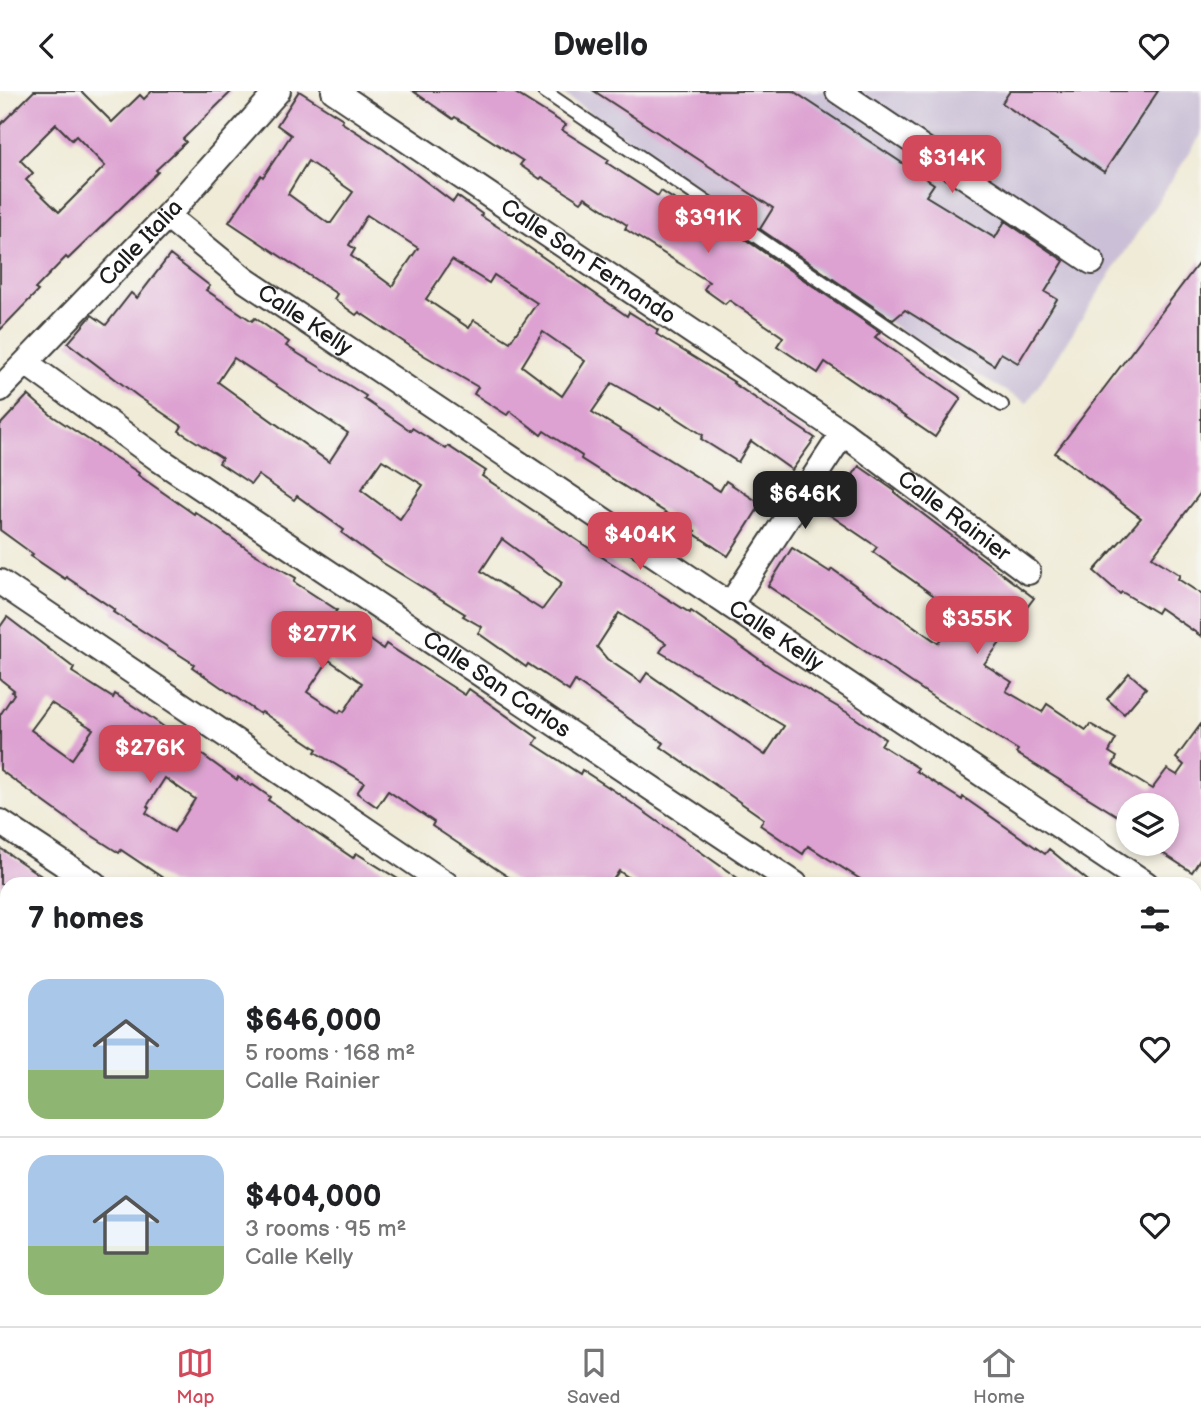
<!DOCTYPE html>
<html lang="en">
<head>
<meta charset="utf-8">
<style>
	:root { --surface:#fff; --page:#f6f6f6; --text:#202124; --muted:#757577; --line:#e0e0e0; --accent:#d1495b }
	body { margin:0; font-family:"Balsamiq Sans",sans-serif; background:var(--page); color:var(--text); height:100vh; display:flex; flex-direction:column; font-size:26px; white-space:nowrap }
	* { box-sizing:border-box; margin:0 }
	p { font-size:23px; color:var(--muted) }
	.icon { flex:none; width:38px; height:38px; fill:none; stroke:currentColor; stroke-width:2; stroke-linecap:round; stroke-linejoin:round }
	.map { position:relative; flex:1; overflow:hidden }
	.drawer { position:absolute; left:0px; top:786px; width:1202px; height:450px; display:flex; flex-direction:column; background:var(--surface); border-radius:21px 21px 0 0; box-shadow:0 4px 10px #0003 }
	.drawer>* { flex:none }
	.fabs { position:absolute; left:1116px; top:702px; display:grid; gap:14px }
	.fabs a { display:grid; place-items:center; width:63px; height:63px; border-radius:50%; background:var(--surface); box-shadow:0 4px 10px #0003; font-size:35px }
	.price { position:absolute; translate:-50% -60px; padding:0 16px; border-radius:14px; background:var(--accent); color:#fff; font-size:23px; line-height:46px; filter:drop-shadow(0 2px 4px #0008) }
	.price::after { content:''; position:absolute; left:50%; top:42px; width:21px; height:16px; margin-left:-10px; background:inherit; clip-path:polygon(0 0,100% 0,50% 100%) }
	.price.on { background:#222; color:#fff }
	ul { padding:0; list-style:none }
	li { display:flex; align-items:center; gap:21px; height:175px; padding:0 28px }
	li+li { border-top:2px solid var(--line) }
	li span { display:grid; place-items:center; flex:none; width:196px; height:140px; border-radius:21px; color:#555 }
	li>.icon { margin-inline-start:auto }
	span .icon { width:84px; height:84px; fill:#fffc; stroke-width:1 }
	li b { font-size:30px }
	h2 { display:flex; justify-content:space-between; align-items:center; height:84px; padding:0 28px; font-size:30px }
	header { display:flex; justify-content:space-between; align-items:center; height:91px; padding:0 28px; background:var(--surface); font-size:32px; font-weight:600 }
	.menu { display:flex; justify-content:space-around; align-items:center; height:98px; border-top:2px solid var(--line); background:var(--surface); font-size:19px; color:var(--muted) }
	.menu a { display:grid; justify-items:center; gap:4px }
	.menu .on { color:var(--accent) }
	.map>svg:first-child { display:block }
	.industrial { fill:#cabfd6 }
	.building { fill:#dda2d1; fill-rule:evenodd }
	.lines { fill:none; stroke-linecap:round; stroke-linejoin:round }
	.lane-casing { stroke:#3c3b38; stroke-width:16 }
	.street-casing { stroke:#3c3b38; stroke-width:28 }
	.lane { stroke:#fff; stroke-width:12 }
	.street { stroke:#fff; stroke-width:24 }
	.labels { text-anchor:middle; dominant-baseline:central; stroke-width:5; stroke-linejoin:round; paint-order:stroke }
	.street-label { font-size:23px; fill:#1c1c1c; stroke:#f6f6f2 }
</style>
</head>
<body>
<header><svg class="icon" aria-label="back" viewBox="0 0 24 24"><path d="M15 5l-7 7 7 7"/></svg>Dwello<svg class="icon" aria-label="heart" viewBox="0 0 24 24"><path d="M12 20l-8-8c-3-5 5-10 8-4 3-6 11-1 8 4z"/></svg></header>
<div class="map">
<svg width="1201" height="1235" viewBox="0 0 1201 1235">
	<rect width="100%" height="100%" fill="#f6f6f2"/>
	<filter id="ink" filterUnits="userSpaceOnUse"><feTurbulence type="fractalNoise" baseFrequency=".0143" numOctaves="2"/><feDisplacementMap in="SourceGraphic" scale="14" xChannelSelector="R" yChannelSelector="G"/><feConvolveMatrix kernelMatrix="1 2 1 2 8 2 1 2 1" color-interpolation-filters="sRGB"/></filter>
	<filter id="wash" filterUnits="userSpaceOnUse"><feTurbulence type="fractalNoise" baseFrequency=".00686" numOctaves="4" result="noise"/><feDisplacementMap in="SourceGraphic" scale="28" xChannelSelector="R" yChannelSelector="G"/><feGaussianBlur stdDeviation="1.57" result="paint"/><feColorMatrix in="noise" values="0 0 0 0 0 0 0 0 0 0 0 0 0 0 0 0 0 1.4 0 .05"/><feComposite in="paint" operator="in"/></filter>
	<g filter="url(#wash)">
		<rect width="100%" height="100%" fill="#f0ebd7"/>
		<!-- industrial -->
		<path class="industrial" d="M559 0H1201V44L1027 312 914 249Z"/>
		<g id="blocks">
			<!-- building -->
			<g class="building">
				<path d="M34 0H81L112 31 140 4 144 8 152 0H232L183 48 186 51 156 79 158 81 68 168 66 166 35 198 38 200 0 239V34ZM56 33 72 49 76 45 105 75 59 121 26 89 33 82 20 69Z"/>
				<path d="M299 0 343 28 341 31 383 58 453 111 457 105 482 123 481 125 517 148 627 225 629 221 658 239 656 243 734 291 733 292 815 347 792 379 751 350 738 371 701 348 703 344 661 317 660 319 612 292 592 321 720 400 726 390 761 413 728 465 693 442 695 440 581 368 582 365 544 340 541 344 510 320 507 324 474 303 478 296 425 265 359 221 356 224 334 208 337 203 229 131 261 84 263 86 291 44 277 34ZM308 70 353 101 331 132H328L288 103ZM367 124 418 157 392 195 351 165 355 158 349 154ZM452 169 489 192 494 184 537 212 510 251 474 229 469 237 426 208ZM543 241 585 270 562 305 522 275Z"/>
				<path d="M413 0H512L566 34 562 39 609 69 607 72 658 105 661 100 675 109 673 112 711 137 717 129 880 241 875 246 961 307 935 346 825 271 818 282 777 255 783 246 729 209 725 213 704 198 709 191 625 138 627 134 585 106 581 111 542 86 540 88 520 74 523 70 455 26 453 28Z"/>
				<path d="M594 0H793L934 93 926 105 995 147 1005 130 1064 170 1045 201 1057 208 1018 272 1001 262 994 274 905 219 893 229 760 138 773 117Z"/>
				<path d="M1010 0H1158L1104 81 1002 12Z"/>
				<path d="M170 164 210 195 206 199 252 230 255 227 289 251 286 255 366 305 364 308 411 340 412 337 446 358 448 355 486 380 482 385 602 466 690 522 691 520 773 578 848 622 885 648 881 654 918 677 916 680 962 709 963 706 1045 763 1049 758 1092 793H868L808 755 803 763 760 734 764 728 661 656 664 652 575 590 569 600 528 573 526 576 478 542 482 536 463 525 465 523 383 472 342 442 344 439 297 405 294 409 258 384 251 393 219 372 222 367 179 340 182 335 139 306 68 252 92 224 106 234 131 202 137 207ZM234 267 348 342 329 371 218 291ZM382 369 423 394 400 428 361 399ZM502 448 562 492 542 519 481 480ZM619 522 666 552 660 561 784 635 765 664 647 582 641 591 607 568 597 556Z"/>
				<path d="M1201 169V401L1152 466 1180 484 1178 488 1201 503V545L1160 517 1157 522 1122 501 1120 503 1094 480 1141 427 1055 362Z"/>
				<path d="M28 304 51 324 139 382 138 384 194 423 195 421 253 462 296 487 294 491 337 519 334 523 383 558 386 553 465 604 469 598 538 647 534 653 580 683 582 679 616 701 746 793H638L619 780 610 793H519L432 735 434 731 388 700 377 716 357 702 364 691 315 661 317 658 262 621 260 623 192 576 194 573 113 521 115 519 66 486 65 488 31 465 33 463 0 439V334ZM329 569 362 592 344 621 341 619 339 622 307 601Z"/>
				<path d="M859 375 895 400V402L1034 507 984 573 1012 591 1006 600 1042 621 1047 613 1086 639 1090 633 1116 648 1109 661 1117 666 1113 674 1152 698 1167 678 1177 684 1184 674 1176 667 1201 633V767L1192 781 1147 752H1167V714H1129V732L1016 662 1018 659 939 610 768 495 792 457 830 481 832 478 938 552 958 522 873 461 877 456 827 422Z"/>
				<path d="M7 526 74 577 72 581 113 607 115 603 153 628 237 689 238 686 251 695 253 694 270 706 268 709 353 767 356 762 406 793H172L121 759 119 762 80 737 0 679V624L14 603 12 601 14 599 0 588V536ZM51 612 93 638 72 668 31 639ZM165 687 195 708 174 741 146 722 149 717 147 715Z"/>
				<path d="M1129 582 1146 597 1124 623 1107 608Z"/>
				<path d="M0 757 53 793H0Z"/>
			</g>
		</g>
	</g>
	<g filter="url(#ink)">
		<use href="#blocks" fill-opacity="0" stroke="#3c3b38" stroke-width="2"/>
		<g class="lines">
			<!-- lane casing -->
			<g class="lane-casing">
				<g id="lane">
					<path d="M544 0 1002 314"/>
					<path d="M964 1228 974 1235"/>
				</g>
			</g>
			<!-- street casing -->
			<g class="street-casing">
				<g id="street">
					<path id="s1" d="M334 0 843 342 1028 481"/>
					<path d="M838 0 1092 171"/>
					<path id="s2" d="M167 125 245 189 1146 793"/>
					<path id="s3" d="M26 272 160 369 795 793"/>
					<path id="s4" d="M0 298 167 125 278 0"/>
					<path d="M0 491 446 793"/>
					<path d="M730 514 843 342"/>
					<path d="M0 731 94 793"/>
					<path d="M0 980 7 984"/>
					<path d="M1195 1059 1201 1063"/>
					<path d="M0 1181 7 1170"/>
					<path d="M0 1227 13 1235"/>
					<path d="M377 1228 387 1235"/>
					<path d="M752 1228 761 1235"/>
					<path d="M919 1235 923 1228"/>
				</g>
			</g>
			<!-- lane -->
			<use href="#lane" class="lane"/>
			<!-- street -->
			<use href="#street" class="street"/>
		</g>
	</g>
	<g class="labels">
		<!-- street labels -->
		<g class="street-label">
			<text stroke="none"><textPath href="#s4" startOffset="203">Calle Italia</textPath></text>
			<text stroke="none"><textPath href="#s1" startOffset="306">Calle San Fernando</textPath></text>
			<text stroke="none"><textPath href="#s2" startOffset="173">Calle Kelly</textPath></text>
			<text stroke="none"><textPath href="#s1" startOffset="752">Calle Rainier</textPath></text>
			<text stroke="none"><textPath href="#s2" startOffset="740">Calle Kelly</textPath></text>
			<text stroke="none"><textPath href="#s3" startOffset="570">Calle San Carlos</textPath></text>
		</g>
	</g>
</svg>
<div class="fabs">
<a><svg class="icon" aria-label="layers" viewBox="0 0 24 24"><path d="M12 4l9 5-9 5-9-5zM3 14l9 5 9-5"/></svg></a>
</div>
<b class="price" style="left:952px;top:104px">$314K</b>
<b class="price" style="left:708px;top:164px">$391K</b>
<b class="price on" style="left:805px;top:440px">$646K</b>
<b class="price" style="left:640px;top:481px">$404K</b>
<b class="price" style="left:977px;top:565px">$355K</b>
<b class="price" style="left:322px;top:580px">$277K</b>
<b class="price" style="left:150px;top:694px">$276K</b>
<section class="drawer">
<h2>7 homes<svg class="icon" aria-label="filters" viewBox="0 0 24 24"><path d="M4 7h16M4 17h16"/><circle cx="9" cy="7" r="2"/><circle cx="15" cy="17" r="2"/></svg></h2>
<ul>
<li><span style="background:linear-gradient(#a9c7e8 65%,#8fb573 0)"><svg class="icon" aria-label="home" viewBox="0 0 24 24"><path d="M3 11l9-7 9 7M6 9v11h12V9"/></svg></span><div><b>$646,000</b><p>5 rooms · 168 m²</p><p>Calle Rainier</p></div><svg class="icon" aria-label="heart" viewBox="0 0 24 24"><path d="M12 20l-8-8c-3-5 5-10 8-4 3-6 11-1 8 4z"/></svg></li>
<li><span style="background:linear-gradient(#a9c7e8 65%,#8fb573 0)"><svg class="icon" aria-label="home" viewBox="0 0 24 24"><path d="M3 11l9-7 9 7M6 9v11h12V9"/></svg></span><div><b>$404,000</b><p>3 rooms · 95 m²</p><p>Calle Kelly</p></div><svg class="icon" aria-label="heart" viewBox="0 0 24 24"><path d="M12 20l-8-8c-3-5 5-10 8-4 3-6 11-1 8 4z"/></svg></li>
</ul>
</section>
</div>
<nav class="menu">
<a class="on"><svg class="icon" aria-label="map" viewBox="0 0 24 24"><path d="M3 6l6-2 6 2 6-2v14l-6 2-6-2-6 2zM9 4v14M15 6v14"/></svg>Map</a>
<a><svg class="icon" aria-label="saved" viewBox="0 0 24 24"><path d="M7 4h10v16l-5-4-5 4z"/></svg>Saved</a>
<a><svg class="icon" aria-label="home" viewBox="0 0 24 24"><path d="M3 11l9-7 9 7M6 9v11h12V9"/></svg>Home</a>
</nav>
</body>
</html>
